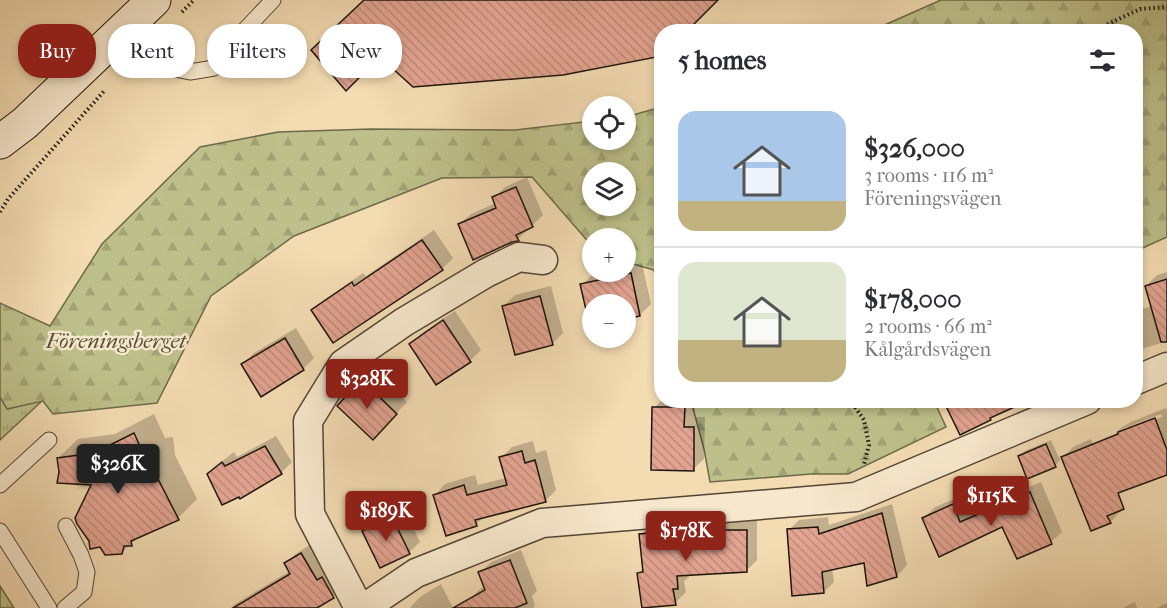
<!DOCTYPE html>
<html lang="en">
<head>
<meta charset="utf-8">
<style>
	:root { --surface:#fff; --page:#f2f2f3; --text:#2b2b33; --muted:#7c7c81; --line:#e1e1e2; --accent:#8f2418 }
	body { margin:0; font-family:"IM FELL French Canon",serif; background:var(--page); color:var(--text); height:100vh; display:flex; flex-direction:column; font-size:22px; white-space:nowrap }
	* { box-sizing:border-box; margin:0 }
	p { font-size:20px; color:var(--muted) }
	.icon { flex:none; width:33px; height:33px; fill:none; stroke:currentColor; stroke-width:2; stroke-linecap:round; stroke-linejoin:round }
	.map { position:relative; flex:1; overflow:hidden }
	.sheet { position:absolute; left:654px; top:24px; width:489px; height:384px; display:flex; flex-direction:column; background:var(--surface); border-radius:24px; box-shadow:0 3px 9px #0003 }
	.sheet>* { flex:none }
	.hud { position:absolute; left:18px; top:24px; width:546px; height:54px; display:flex; gap:12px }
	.controls { position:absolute; left:582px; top:96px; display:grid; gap:12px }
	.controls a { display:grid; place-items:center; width:54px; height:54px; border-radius:50%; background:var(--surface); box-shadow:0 3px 9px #0003; font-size:30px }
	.price { position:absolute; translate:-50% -51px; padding:0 14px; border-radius:6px; background:var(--accent); color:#fff; font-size:20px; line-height:39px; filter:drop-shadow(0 2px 3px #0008) }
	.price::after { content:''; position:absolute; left:50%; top:36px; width:18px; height:14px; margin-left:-9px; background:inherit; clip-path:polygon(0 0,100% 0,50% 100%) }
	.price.on { background:#222; color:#fff }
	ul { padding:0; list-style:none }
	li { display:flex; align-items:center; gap:18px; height:150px; padding:0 24px }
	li+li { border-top:2px solid var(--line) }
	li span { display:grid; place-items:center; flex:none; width:168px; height:120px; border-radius:18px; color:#555 }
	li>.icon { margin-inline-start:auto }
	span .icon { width:72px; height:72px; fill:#fffc; stroke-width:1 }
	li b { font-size:26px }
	h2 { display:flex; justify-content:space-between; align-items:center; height:72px; padding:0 24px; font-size:26px }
	.chip { padding:0 21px; border-radius:24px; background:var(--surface); box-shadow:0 3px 9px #0003; font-size:21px; line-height:54px }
	.chip.on { background:var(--accent); color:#fff }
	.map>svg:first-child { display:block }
	.grass { fill:url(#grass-tufts); stroke:#6d6a4a; stroke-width:1.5 }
	.forest { fill:url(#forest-firs); stroke:#6d6a4a; stroke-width:1.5; fill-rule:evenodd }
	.shadow { fill:#0003; fill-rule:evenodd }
	.building { fill:url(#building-back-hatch); stroke:#1d140a; stroke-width:1.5 }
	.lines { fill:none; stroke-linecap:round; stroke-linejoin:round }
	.service-casing { stroke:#524634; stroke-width:17 }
	.minor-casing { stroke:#524634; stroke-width:31 }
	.secondary-casing { stroke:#1d140a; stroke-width:35 }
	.path { stroke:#1d140a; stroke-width:4; stroke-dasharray:1.5 3; stroke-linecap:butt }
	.service { stroke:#f7e8cd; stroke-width:15 }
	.minor { stroke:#f7e8cd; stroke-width:28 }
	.secondary { stroke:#f7e8cd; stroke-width:33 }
	.labels { text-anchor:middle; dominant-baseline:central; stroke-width:5; stroke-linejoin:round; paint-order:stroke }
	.park-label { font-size:22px; font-style:italic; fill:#555037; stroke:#f7e8cd }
</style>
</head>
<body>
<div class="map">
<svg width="1167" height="608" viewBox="0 0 1167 608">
	<defs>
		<pattern id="grass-tufts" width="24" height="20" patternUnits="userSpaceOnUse" patternTransform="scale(1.5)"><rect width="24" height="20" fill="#bdc08a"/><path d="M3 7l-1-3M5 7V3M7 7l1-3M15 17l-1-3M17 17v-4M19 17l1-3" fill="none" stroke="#a2a476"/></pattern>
		<pattern id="forest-firs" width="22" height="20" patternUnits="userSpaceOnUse" patternTransform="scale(1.5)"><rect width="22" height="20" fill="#bdc08a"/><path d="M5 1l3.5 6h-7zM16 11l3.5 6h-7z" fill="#a2a476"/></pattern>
		<pattern id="building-back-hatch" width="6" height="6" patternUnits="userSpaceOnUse" patternTransform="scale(1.5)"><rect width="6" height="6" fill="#e2a390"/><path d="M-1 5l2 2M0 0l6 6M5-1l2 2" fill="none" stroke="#c18b7b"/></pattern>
	</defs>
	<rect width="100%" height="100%" fill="#f3dbb2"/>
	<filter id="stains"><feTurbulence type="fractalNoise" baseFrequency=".00333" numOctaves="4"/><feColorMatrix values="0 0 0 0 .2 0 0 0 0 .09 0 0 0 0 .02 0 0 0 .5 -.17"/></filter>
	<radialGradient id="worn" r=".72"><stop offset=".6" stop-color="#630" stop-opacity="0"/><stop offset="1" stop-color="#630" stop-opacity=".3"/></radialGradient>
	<!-- grass -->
	<g class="grass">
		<path d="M0 397 8 409 43 400 0 440Z"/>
		<path d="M0 586 14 608H0Z"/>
	</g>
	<!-- forest -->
	<g class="forest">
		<path d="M941 0H1167V237L1136 251V32L871 31Z"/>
		<path d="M661 107V298L654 270 626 262V238H592V246L532 177 442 178 294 236 211 296 157 403 53 414 43 401 7 409 0 397V303L50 326 102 244 200 147 278 132 371 129 515 130 592 121V140H626V117ZM592 172H626V206H592Z"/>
		<path d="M691 401H934L946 427 848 474H811L710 482 704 449Z"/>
	</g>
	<!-- shadow -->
	<g class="shadow">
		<path d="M527 177 543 215 518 239 460 224 471 214 496 203 494 198 505 187Z"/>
		<path d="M434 230 453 258 442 269 313 310 324 300 363 273 366 276Z"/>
		<path d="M642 263 651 304 640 315 626 318V304H592V325H591L582 285 593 274 603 272H626V267Z"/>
		<path d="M1167 272V341L1136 351V311L1152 306 1146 286 1157 275Z"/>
		<path d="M551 286 563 333 552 344 504 306 515 295Z"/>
		<path d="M455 311 481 350 470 361 437 383 411 344 422 333Z"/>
		<path d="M296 328 314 358 303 369 243 364 254 353Z"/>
		<path d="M373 369 407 402 383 427 339 406Z"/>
		<path d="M662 400H695V417H705L704 459 693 469 654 408Z"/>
		<path d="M1166 408 1167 411V473L1111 438 1122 427 1131 422ZM1161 414 1162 417 1122 433V429Z"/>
		<path d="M154 414 165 438 173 437 175 455 197 499 178 518 141 535 121 553 93 484 61 472 58 458 78 439 115 434Z"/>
		<path d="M276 436 292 462 281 473 240 497 209 474 220 463 234 452 237 457Z"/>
		<path d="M1091 439 1119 503 1118 504 1121 511 1110 522 1062 458 1055 466 1019 457 1025 451 1051 440 1060 460 1073 447Z"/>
		<path d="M533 441 536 453 546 450 556 490 545 501 484 516 476 525 435 495 445 484 475 475 478 485 506 478 501 458 512 447Z"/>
		<path d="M1041 482 1062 532 1051 542 1003 525 940 555 924 518 935 507 964 495 971 513Z"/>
		<path d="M892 504 907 565 897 576 865 561 832 568 834 582 824 592 789 530 799 520 828 517 829 525Z"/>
		<path d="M404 507 420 542 409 552 381 566 364 532 375 521Z"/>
		<path d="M757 519V560L746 571 688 574 689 577 684 581 686 592 675 603 638 573 644 568 641 535 652 524 684 521 686 535 715 531 726 520Z"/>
		<path d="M313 543 344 585 333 596 314 608H231L235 604 290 571 286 563 297 553Z"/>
		<path d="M521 550 537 591 532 596 535 606 533 608H470L468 601 479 590 485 586 480 573 491 562Z"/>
		<path d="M441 584 453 608H410L420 597Z"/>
		<path d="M1135 602 1137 608H1123Z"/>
		<path d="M1167 603V608H1157Z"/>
	</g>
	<!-- building -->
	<g class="building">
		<path d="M364 0H718L686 32H662V56L563 75 413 87 380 57 346 91 311 50Z"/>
		<path d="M516 187 533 227 516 235 519 241 512 242 473 260 458 224 496 208 492 197Z"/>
		<path d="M422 240 443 270 333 343 311 310 352 282 354 286Z"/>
		<path d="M631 273 640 316 626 319V304H592V326L590 327 580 284Z"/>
		<path d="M1167 279V342H1161L1145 286Z"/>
		<path d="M540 296 553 345 515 355 502 306Z"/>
		<path d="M443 320 471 362 436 385 409 344Z"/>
		<path d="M285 338 304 370 261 397 241 364Z"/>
		<path d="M361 379 397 414 373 440 337 406Z"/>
		<path d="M943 400H1030L990 418 991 420 960 435Z"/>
		<path d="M652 407H685L684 427H694V471L651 470Z"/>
		<path d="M1155 418 1167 450V475L1118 493 1124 509 1107 516 1111 523 1091 531 1061 457 1118 434V432Z"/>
		<path d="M134 433 145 457 154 456 156 475 179 520 131 541 132 546H124L122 554 105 555 100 547 90 549 89 541 77 524 75 518 91 485 57 483 59 472 57 458 94 453Z"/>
		<path d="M1046 444 1056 467 1027 479 1018 456Z"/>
		<path d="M265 446 282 474 240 499 239 497 222 505 207 474 222 462 225 466Z"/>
		<path d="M522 451 525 463 535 460 546 502 475 520 477 526 446 536 433 495 464 485 467 495 507 485 499 457Z"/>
		<path d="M1030 492 1052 544 1017 559 1002 527 939 557 922 518 953 504 960 522Z"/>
		<path d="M882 513 897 577 867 586 864 563 822 572 824 593 792 596 787 529 818 527 819 534Z"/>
		<path d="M392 517 410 554 380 568 362 531Z"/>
		<path d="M713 530H747V572L677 576 678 589H673L676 605 642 608 637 573 643 572 639 534 673 531 675 545 713 540Z"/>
		<path d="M301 553 317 580 322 577 334 598 317 608H233L290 574 284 563Z"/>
		<path d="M510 560 527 603 515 608H453L485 590 478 572Z"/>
	</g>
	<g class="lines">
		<!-- service casing -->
		<g class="service-casing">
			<g id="service">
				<path d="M111 42 144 63 190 72 214 68 241 34 273 0"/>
				<path d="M0 485 49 440"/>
				<path d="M0 531 49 608"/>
				<path d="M65 608 84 592 87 572 81 555 66 526"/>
			</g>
		</g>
		<!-- minor casing -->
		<g class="minor-casing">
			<g id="minor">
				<path d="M1136 380 1167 367"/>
				<path d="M359 608 310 514 308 421 343 364 404 322 486 273 519 257 543 260"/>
				<path d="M364 608 416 573 542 523 856 497 1087 400"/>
			</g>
		</g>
		<!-- secondary casing -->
		<g class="secondary-casing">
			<path id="secondary" d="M0 142 25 123 154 0"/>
		</g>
		<!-- path -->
		<g class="path">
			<path d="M182 12 194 0"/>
			<path d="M1091 32 1140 9 1167 7"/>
			<path d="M0 212 8 199 105 90"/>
			<path d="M850 400 864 420 869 445 864 464"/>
		</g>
		<!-- service -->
		<use href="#service" class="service"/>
		<!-- minor -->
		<use href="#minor" class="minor"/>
		<!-- secondary -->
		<use href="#secondary" class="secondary"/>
	</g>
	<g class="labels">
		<!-- park labels -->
		<g class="park-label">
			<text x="116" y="341">Föreningsberget</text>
		</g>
	</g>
	<rect width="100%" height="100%" filter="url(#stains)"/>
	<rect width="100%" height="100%" fill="url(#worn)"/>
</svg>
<div class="controls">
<a><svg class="icon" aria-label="locate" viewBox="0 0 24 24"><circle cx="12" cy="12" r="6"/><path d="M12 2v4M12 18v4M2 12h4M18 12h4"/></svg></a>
<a><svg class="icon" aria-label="layers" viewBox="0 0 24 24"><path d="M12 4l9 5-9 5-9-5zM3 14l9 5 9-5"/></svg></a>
<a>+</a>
<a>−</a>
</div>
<b class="price" style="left:367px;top:410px">$328K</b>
<b class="price on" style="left:118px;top:495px">$326K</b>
<b class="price" style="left:991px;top:527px">$115K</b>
<b class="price" style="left:386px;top:542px">$189K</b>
<b class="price" style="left:686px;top:562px">$178K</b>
<div class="hud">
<a class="chip on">Buy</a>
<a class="chip">Rent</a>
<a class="chip">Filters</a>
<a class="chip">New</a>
</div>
<section class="sheet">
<h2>5 homes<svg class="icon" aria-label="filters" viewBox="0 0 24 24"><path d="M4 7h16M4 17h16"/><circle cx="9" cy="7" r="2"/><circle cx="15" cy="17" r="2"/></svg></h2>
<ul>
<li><span style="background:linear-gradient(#a9c7e8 75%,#c2b280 0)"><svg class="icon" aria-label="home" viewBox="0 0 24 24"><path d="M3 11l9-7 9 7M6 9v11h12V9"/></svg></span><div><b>$326,000</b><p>3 rooms · 116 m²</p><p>Föreningsvägen</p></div></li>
<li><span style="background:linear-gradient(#dfe7d0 65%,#c2b280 0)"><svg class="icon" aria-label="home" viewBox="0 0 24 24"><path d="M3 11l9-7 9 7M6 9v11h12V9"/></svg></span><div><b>$178,000</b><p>2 rooms · 66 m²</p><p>Kålgårdsvägen</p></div></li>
</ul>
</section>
</div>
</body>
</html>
